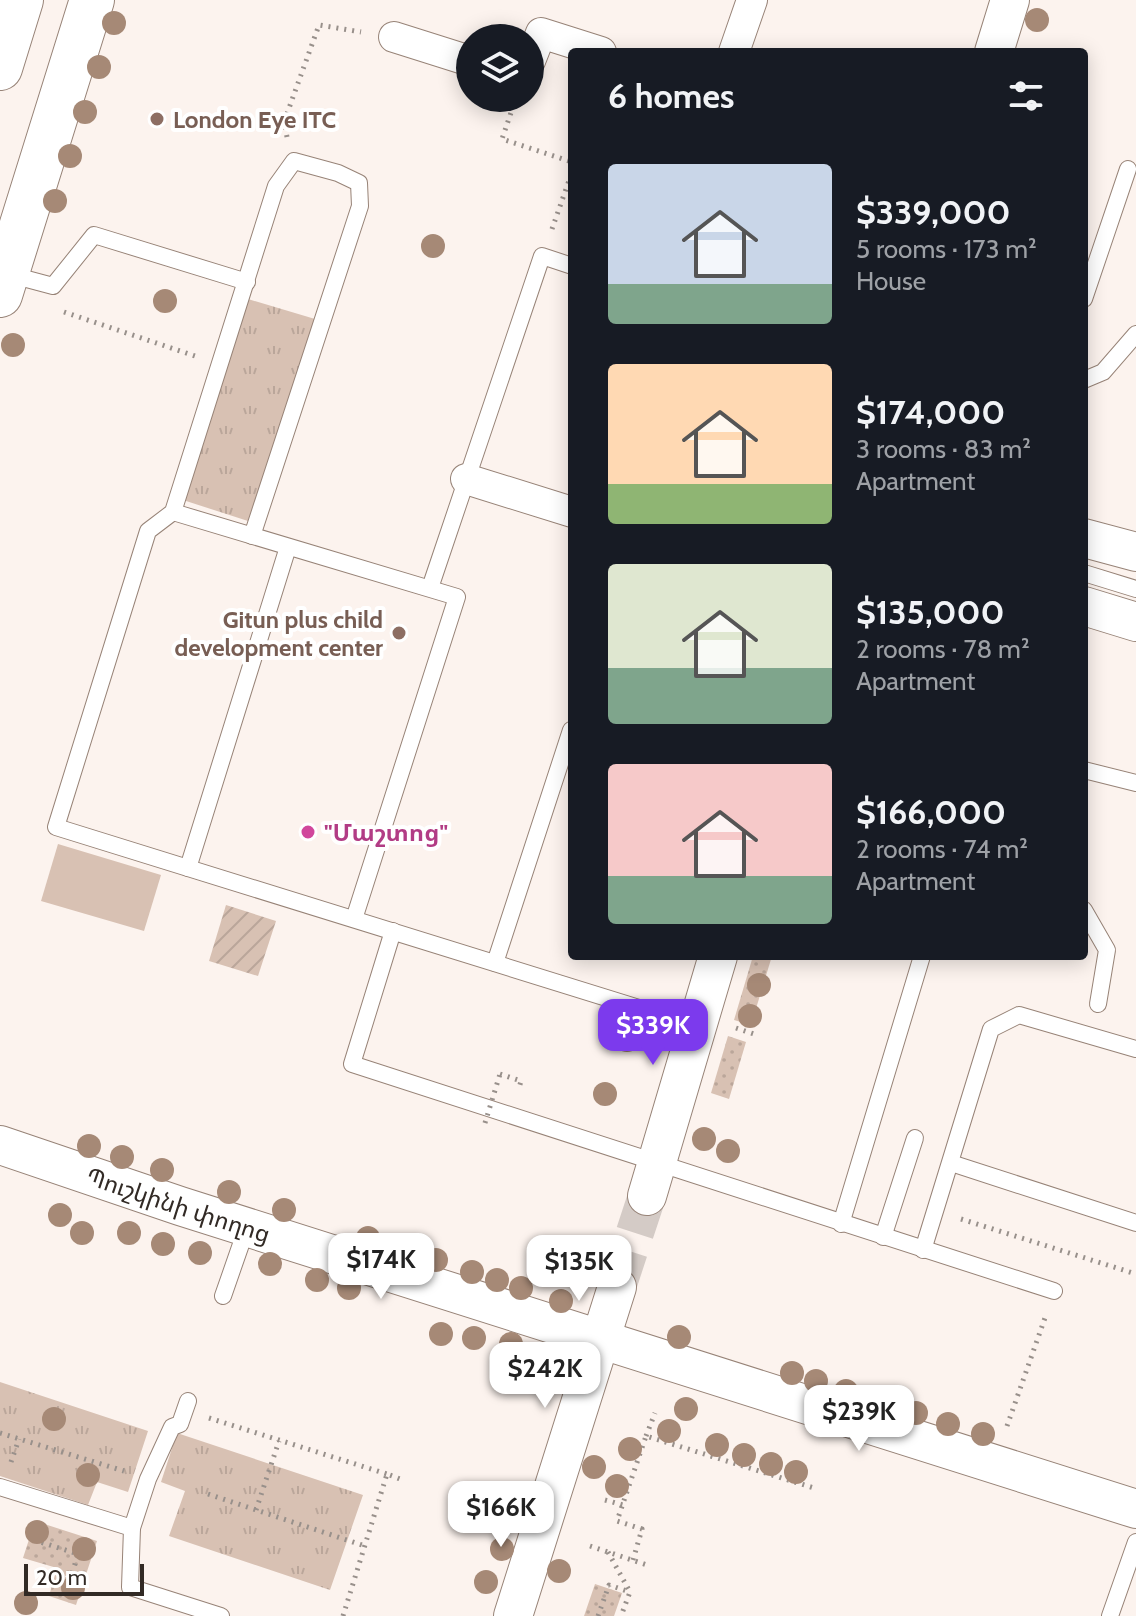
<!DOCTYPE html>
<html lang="en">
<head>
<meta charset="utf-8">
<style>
	:root { --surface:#171b24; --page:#20242c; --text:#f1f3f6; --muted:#9ea1a6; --accent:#7c3aed }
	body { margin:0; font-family:Cabin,"Noto Sans Armenian",sans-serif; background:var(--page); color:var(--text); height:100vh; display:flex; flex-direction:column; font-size:30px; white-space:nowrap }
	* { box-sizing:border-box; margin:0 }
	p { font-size:26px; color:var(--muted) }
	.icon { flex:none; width:44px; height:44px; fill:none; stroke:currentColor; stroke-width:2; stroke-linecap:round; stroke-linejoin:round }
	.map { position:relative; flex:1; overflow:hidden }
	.sheet { position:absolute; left:568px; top:48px; width:520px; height:912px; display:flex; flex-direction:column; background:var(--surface); border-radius:8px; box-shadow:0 4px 20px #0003 }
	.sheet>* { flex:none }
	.tools { position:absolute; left:456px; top:24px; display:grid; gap:16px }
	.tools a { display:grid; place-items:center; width:88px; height:88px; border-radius:50%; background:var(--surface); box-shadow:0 4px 20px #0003; font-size:40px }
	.scale { position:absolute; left:24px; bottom:20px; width:120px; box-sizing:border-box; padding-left:8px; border:4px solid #322a25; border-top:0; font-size:22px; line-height:28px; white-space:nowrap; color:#322a25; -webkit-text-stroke:6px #fff; paint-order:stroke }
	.price { position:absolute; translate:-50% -68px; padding:0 18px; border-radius:16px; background:#fff; color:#222; font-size:26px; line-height:52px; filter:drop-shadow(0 2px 4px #0008) }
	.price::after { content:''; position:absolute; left:50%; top:48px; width:24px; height:18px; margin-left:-12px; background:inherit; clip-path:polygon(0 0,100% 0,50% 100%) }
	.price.selected { background:var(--accent); color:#fff }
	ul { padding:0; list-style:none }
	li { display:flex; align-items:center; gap:24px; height:200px; padding:0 40px }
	li span { display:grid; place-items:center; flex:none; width:224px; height:160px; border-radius:8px; color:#555 }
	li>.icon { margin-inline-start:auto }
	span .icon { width:96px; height:96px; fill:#fffc; stroke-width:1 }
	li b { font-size:34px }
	h2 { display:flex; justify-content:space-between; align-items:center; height:96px; padding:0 40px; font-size:34px }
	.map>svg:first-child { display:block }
	.grass { fill:url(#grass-dots) }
	.park { fill:url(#park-tufts) }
	.garden { fill:url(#garden-furrows) }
	.pitch { fill:#d8c1b3 }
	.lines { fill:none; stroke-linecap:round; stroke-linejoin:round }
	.tertiary-tunnel { stroke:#d4cbc6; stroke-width:38; stroke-dasharray:38 19; stroke-linecap:butt }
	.service-casing { stroke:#978377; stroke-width:18 }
	.minor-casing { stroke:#978377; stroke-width:32 }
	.tertiary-casing { stroke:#978377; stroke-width:40 }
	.trunk-casing { stroke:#978377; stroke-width:46 }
	.path { stroke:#98908b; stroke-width:5; stroke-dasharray:2 6; stroke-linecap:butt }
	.service { stroke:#fff; stroke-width:16 }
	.minor { stroke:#fff; stroke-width:30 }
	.tertiary { stroke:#fff; stroke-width:38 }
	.trunk { stroke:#fff; stroke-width:44 }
	.path-bridge { stroke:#98908b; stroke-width:5; stroke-dasharray:2 6; stroke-linecap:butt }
	.tree { fill:#a68976 }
	.education-dot { fill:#8d6e63; stroke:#fff; stroke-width:3 }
	.hotel-dot { fill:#d1479c; stroke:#fff; stroke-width:3 }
	.labels { text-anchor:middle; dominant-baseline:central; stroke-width:8; stroke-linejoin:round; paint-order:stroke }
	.education-label { font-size:24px; font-weight:bold; fill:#785e54; stroke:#fff; text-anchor:start }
	.hotel-label { font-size:24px; font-weight:bold; fill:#b23c85; stroke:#fff; text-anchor:start }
	.street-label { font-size:24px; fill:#322a25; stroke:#fff }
</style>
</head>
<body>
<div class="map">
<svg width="1136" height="1616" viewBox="0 0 1136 1616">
	<defs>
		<pattern id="grass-dots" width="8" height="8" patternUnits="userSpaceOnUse" patternTransform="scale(2)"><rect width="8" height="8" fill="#d8c1b3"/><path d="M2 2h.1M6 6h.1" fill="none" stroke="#baa69a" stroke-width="1.8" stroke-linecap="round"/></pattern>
		<pattern id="park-tufts" width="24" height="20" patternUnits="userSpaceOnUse" patternTransform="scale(2)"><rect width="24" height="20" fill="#d8c1b3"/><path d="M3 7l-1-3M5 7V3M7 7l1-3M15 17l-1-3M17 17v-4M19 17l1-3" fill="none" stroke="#baa69a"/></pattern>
		<pattern id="garden-furrows" width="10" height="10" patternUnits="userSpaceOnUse" patternTransform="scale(2)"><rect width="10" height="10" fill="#d8c1b3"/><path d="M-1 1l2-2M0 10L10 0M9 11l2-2" fill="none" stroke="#baa69a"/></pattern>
	</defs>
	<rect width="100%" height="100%" fill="#fcf3ee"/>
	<!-- grass -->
	<g class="grass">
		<path d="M753 956H772L751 1025 734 1020Z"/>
		<path d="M728 1036 746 1042 729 1099 711 1093Z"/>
		<path d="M35 1521 97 1541 76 1605 49 1596 57 1568 23 1558Z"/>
		<path d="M595 1584 622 1593 614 1616H584Z"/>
	</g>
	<!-- park -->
	<g class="park">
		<path d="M248 299 315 319 248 521 183 500Z"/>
		<path d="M0 1382 148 1431 128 1492 97 1482 88 1505 0 1476Z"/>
		<path d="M177 1433 363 1495 330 1590 169 1536 185 1491 161 1482Z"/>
	</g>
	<!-- garden -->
	<path class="garden" d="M226 905 276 921 258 976 209 961Z"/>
	<!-- pitch -->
	<path class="pitch" d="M58 844 161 875 144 931 41 901Z"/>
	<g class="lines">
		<!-- tertiary-tunnel -->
		<path class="tertiary-tunnel" d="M617 1287 647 1196"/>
		<!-- service casing -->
		<g class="service-casing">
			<g id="service">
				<path d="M8 274 53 286 94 235 247 282"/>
				<path d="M1084 299 1128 169"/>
				<path d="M1084 380 1103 372 1136 334"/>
				<path d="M173 512 457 597 354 919"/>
				<path d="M252 536 360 206 359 183 338 173 294 161 276 186 173 512 148 531 56 827 697 1026"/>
				<path d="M1084 573 1136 589"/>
				<path d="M430 588 542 256 572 266"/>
				<path d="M1084 770 1136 783"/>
				<path d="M188 868 288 547"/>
				<path d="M1084 910 1107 950 1098 1004"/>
				<path d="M393 931 352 1064 1054 1291"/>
				<path d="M495 963 571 730"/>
				<path d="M951 1163 1136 1223"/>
				<path d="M841 1224 922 956"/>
				<path d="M883 1237 915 1138"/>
				<path d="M923 1250 991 1029 1019 1015 1136 1049"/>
				<path d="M223 1296 247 1227"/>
				<path d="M0 1487 132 1528 130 1587 221 1616"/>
				<path d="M132 1528 148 1479 172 1427 180 1424 188 1401"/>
				<path d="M1110 1616 1136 1542"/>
			</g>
		</g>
		<!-- minor casing -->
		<g class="minor-casing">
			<g id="minor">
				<path d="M394 37 470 61"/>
				<path d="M734 52 752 0"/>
				<path d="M530 61 541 33 601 52"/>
				<path d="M466 479 572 512"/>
			</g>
		</g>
		<!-- tertiary casing -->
		<g class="tertiary-casing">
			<g id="tertiary">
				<path d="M994 52 1010 0"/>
				<path d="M1084 538 1136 552"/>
				<path d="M1084 606 1136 622"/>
				<path id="s1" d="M0 1145 180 1206 1136 1509"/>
				<path d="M647 1196 718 956"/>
				<path d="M513 1616 617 1287"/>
			</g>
		</g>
		<!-- trunk casing -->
		<g class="trunk-casing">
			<g id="trunk">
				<path d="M0 68 21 0"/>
				<path d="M0 295 92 0"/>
			</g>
		</g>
		<!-- path -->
		<g class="path">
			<path d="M516 98 502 139 572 162"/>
			<path d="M287 137 284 122 319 25 361 32"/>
			<path d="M552 229 572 172"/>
			<path d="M64 312 195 356"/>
			<path d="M736 1028 754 1034"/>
			<path d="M500 1074 521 1081 519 1088"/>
			<path d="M961 1219 1136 1274"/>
			<path d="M209 1418 387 1474"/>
			<path d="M1007 1426 1046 1315"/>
			<path d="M0 1433 124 1471"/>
			<path d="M646 1436 655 1413"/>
			<path d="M11 1462 19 1439"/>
			<path d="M208 1494 365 1546"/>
			<path d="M605 1500 623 1505"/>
			<path d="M477 1502 496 1508"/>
			<path d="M256 1510 279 1441"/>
			<path d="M34 1540 78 1554 67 1590"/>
			<path d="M590 1546 647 1565"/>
			<path d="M608 1552 630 1592 621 1616"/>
			<path d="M633 1560 642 1529 617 1521 646 1436 814 1488"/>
			<path d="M343 1616 387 1474 400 1479"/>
			<path d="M598 1616 609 1585 630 1592"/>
		</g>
		<!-- service -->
		<use href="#service" class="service"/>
		<!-- minor -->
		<use href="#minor" class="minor"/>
		<!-- tertiary -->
		<use href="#tertiary" class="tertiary"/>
		<!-- trunk -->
		<use href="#trunk" class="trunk"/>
		<!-- path-bridge -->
		<path class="path-bridge" d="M485 1123 500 1074"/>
	</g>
	<!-- trees -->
	<g class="tree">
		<circle cx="1037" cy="20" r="12"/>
		<circle cx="114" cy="23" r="12"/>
		<circle cx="99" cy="67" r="12"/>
		<circle cx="85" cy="112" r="12"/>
		<circle cx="70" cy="156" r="12"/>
		<circle cx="55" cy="201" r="12"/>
		<circle cx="433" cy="246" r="12"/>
		<circle cx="165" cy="301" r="12"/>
		<circle cx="13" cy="345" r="12"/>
		<circle cx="759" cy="985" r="12"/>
		<circle cx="750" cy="1016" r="12"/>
		<circle cx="627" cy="1040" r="12"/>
		<circle cx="605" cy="1094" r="12"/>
		<circle cx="704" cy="1139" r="12"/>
		<circle cx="89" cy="1146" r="12"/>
		<circle cx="728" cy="1151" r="12"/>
		<circle cx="122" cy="1157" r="12"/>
		<circle cx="162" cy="1170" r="12"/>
		<circle cx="229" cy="1192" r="12"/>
		<circle cx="284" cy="1210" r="12"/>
		<circle cx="60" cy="1215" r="12"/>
		<circle cx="82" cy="1233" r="12"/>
		<circle cx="129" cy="1233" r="12"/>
		<circle cx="368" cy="1238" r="12"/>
		<circle cx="163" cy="1244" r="12"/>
		<circle cx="200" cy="1253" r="12"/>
		<circle cx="436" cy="1260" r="12"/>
		<circle cx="270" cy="1264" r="12"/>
		<circle cx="472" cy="1272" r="12"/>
		<circle cx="317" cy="1280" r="12"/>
		<circle cx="497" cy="1280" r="12"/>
		<circle cx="349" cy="1288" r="12"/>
		<circle cx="521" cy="1288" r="12"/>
		<circle cx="561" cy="1301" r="12"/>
		<circle cx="441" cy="1334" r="12"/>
		<circle cx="679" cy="1337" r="12"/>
		<circle cx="474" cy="1338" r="12"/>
		<circle cx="511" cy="1344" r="12"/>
		<circle cx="792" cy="1373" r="12"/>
		<circle cx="816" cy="1381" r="12"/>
		<circle cx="846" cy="1391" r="12"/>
		<circle cx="879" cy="1401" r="12"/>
		<circle cx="686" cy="1409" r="12"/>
		<circle cx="916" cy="1413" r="12"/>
		<circle cx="54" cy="1419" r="12"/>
		<circle cx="948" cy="1424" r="12"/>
		<circle cx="669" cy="1431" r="12"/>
		<circle cx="983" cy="1434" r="12"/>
		<circle cx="717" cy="1445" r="12"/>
		<circle cx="630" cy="1449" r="12"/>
		<circle cx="744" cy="1455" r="12"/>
		<circle cx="771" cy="1464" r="12"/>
		<circle cx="594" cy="1467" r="12"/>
		<circle cx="796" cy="1472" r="12"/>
		<circle cx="88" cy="1475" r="12"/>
		<circle cx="617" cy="1486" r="12"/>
		<circle cx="37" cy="1532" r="12"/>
		<circle cx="84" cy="1549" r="12"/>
		<circle cx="502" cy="1549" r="12"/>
		<circle cx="559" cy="1571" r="12"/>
		<circle cx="486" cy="1582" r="12"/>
		<circle cx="73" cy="1588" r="12"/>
		<circle cx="26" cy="1603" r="12"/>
	</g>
	<!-- markers -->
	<g class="education-dot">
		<circle cx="157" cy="119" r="8"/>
		<circle cx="399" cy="633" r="8"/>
	</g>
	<circle class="hotel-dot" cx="308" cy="832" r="8"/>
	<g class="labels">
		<!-- education labels -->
		<g class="education-label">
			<text x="173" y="119">London Eye ITC</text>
			<text x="383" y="619" text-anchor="end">Gitun plus child<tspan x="383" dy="28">development center</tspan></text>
		</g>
		<!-- hotel labels -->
		<g class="hotel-label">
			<text x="324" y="832">"Մաշտոց"</text>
		</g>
		<!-- street labels -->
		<g class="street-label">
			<text stroke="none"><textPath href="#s1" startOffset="188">Պուշկինի փողոց</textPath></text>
		</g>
	</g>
</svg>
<div class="tools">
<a><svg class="icon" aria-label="layers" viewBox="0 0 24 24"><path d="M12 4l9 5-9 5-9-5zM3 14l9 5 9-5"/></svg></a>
</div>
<div class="scale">20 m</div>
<b class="price selected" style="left:653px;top:1067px">$339K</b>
<b class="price" style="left:381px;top:1301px">$174K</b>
<b class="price" style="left:579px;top:1303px">$135K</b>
<b class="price" style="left:545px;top:1410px">$242K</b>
<b class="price" style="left:859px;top:1453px">$239K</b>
<b class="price" style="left:501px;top:1549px">$166K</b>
<section class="sheet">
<h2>6 homes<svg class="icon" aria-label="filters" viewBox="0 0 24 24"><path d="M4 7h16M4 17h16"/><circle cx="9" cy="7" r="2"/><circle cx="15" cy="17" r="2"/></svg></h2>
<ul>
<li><span style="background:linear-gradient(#c9d6e8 75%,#7fa58c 0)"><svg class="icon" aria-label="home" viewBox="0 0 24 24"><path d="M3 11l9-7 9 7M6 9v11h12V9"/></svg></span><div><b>$339,000</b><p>5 rooms · 173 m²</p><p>House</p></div></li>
<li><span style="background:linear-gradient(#ffd9b3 75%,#8fb573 0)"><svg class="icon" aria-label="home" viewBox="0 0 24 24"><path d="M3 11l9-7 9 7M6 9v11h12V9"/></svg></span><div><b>$174,000</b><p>3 rooms · 83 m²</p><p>Apartment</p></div></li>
<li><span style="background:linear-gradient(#dfe7d0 65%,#7fa58c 0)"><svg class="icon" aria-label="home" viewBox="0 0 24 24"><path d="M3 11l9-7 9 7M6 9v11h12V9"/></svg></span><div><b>$135,000</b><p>2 rooms · 78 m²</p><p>Apartment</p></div></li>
<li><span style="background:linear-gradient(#f6c9c9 70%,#7fa58c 0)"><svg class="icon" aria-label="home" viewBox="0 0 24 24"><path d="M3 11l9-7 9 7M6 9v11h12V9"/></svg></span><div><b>$166,000</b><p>2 rooms · 74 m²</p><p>Apartment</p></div></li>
</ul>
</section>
</div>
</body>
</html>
